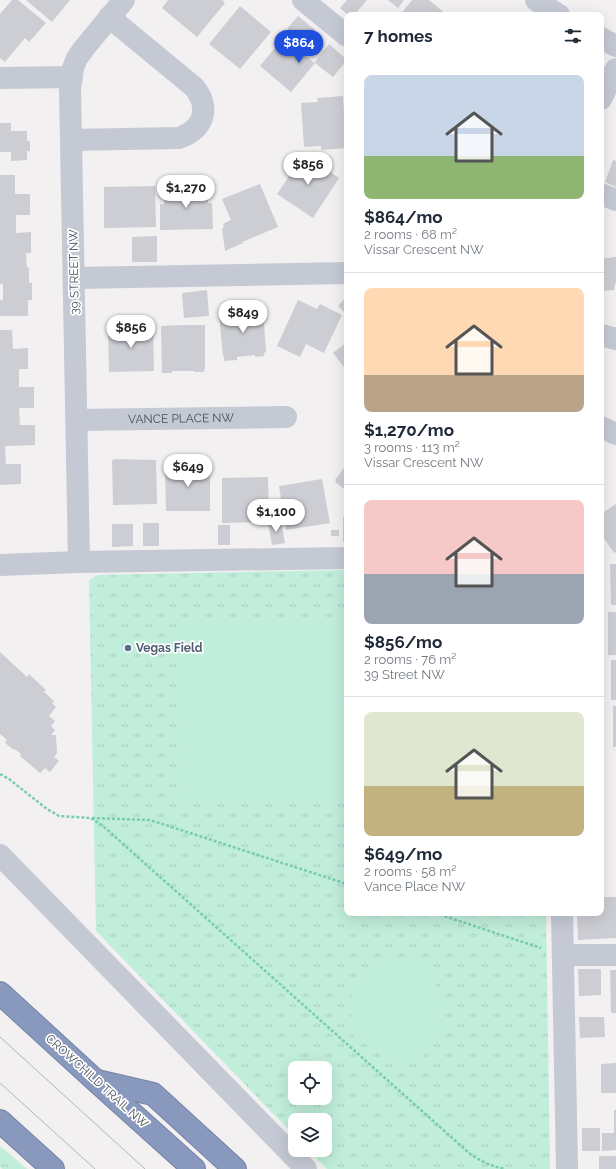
<!DOCTYPE html>
<html lang="en">
<head>
<meta charset="utf-8">
<style>
	:root { --surface:#fff; --page:#f6f6f7; --text:#1f2937; --muted:#747a83; --line:#e0e1e3; --accent:#1f4fdd }
	body { margin:0; font-family:Raleway,sans-serif; background:var(--page); color:var(--text); height:100vh; display:flex; flex-direction:column; font-size:15px; white-space:nowrap }
	* { box-sizing:border-box; margin:0 }
	p { font-size:13px; color:var(--muted) }
	.icon { flex:none; width:22px; height:22px; fill:none; stroke:currentColor; stroke-width:2; stroke-linecap:round; stroke-linejoin:round }
	.map { position:relative; flex:1; overflow:hidden }
	.side { position:absolute; left:344px; top:12px; width:260px; height:904px; display:flex; flex-direction:column; background:var(--surface); border-radius:8px; box-shadow:0 4px 16px #0002 }
	.side>* { flex:none }
	.controls { position:absolute; left:288px; top:1061px; display:grid; gap:8px }
	.controls a { display:grid; place-items:center; width:44px; height:44px; border-radius:8px; background:var(--surface); box-shadow:0 4px 16px #0002; font-size:20px }
	.price { position:absolute; translate:-50% -34px; padding:0 9px; border-radius:14px; background:#fff; color:#222; font-size:13px; line-height:26px; filter:drop-shadow(0 1px 2px #0008) }
	.price::after { content:''; position:absolute; left:50%; top:24px; width:12px; height:9px; margin-left:-6px; background:inherit; clip-path:polygon(0 0,100% 0,50% 100%) }
	.price.active { background:var(--accent); color:#fff }
	ul { padding:0; list-style:none }
	li { display:grid; align-content:center; gap:8px; height:212px; padding:0 20px }
	li+li { border-top:1px solid var(--line) }
	li span { display:grid; place-items:center; height:124px; border-radius:8px; color:#555 }
	li>.icon { margin-inline-start:auto }
	span .icon { width:72px; height:72px; fill:#fffc; stroke-width:1 }
	li b { font-size:17px }
	h2 { display:flex; justify-content:space-between; align-items:center; height:48px; padding:0 20px; font-size:17px }
	.map>svg:first-child { display:block }
	.grass { fill:url(#grass-tufts); fill-rule:evenodd }
	.garden { fill:#c0eeda }
	.building { fill:#cdced4 }
	.lines { fill:none; stroke-linecap:round; stroke-linejoin:round }
	.highway-casing { stroke:#7484a8; stroke-width:24 }
	.path { stroke:#79cbb2; stroke-width:2.5; stroke-dasharray:3 2; stroke-linecap:butt }
	.minor { stroke:#c4c9d4; stroke-width:22 }
	.highway { stroke:#8999bd; stroke-width:22 }
	.tram { stroke:#b2b4ba; stroke-width:1 }
	.service-dot { fill:#5c6f8a; stroke:#fff; stroke-width:1.5 }
	.labels { text-anchor:middle; dominant-baseline:central; stroke-width:3.5; stroke-linejoin:round; paint-order:stroke }
	.street-label { font-size:12px; fill:#484f5d; stroke:#fff }
	.service-label { font-size:12px; font-weight:bold; fill:#4e5e75; stroke:#fff; text-anchor:start }
</style>
</head>
<body>
<div class="map">
<svg width="616" height="1169" viewBox="0 0 616 1169">
	<defs>
		<pattern id="grass-tufts" width="24" height="20" patternUnits="userSpaceOnUse"><rect width="24" height="20" fill="#c0eeda"/><path d="M3 7l-1-3M5 7V3M7 7l1-3M15 17l-1-3M17 17v-4M19 17l1-3" fill="none" stroke="#a6cebe"/></pattern>
	</defs>
	<rect width="100%" height="100%" fill="#f2f0f0"/>
	<!-- grass -->
	<g class="grass">
		<path d="M347 570V913H546L550 1169H327L308 1150H325V1120H295V1136L96 931 89 580 98 575ZM295 1068H325V1098H295Z"/>
		<path d="M0 1146 27 1169H2L0 1167Z"/>
	</g>
	<!-- garden -->
	<g class="garden">
		<path d="M347 620V798L178 800 176 622Z"/>
		<path d="M389 961H410L426 970 439 990 445 1027 417 1064 393 1065 352 1034V991L369 968Z"/>
	</g>
	<!-- building -->
	<g class="building">
		<path d="M12 0H18L46 23 29 42 25 38 5 62 0 58V14Z"/>
		<path d="M26 0H70L52 22Z"/>
		<path d="M168 0H222L225 3 197 37 162 8Z"/>
		<path d="M347 0H367L354 15H348L340 8Z"/>
		<path d="M388 0H404L398 8Z"/>
		<path d="M412 0H429L447 15H400Z"/>
		<path d="M240 6 271 32 240 69 209 44Z"/>
		<path d="M298 16 315 30 303 43 287 29Z"/>
		<path d="M284 37 314 63 329 44 347 60 333 77 315 63 291 92 260 66Z"/>
		<path d="M343 96 346 148 321 150V146L304 147 301 103 318 102 317 98Z"/>
		<path d="M0 123H11V131H27V141H30V151H27V160L11 161V152H0Z"/>
		<path d="M304 154 339 178 313 218 277 194Z"/>
		<path d="M613 160 616 161V187L605 182Z"/>
		<path d="M0 175H15V194H30V215H16V233L31 232V253H26L27 268 29 267V283H32V300H28V316H0V300H3V284H0Z"/>
		<path d="M260 184 278 227 242 242 243 243 225 251 222 228 224 227 223 224 231 220 222 199Z"/>
		<path d="M155 186 156 227 104 228V187Z"/>
		<path d="M208 187V203H212L213 229 160 230V204H164V188Z"/>
		<path d="M157 236V262H132V237Z"/>
		<path d="M611 257H616V283H615L614 290 601 291V258H611Z"/>
		<path d="M207 290 209 316 184 318 182 293Z"/>
		<path d="M347 296V315L338 306Z"/>
		<path d="M298 300 317 309 320 304 342 315 324 353 306 344 300 357 277 346Z"/>
		<path d="M263 309 266 352 264 353V356L255 357V355L237 357V360L224 361V356L223 357 219 313Z"/>
		<path d="M182 325H205V369H204V372H194V371H172V373H162L161 326Z"/>
		<path d="M153 326 154 371 109 372 108 327Z"/>
		<path d="M0 330H12L13 349 28 348V369H19V387H34V408H19L20 425H35V445L5 446 6 464H21V484L0 485Z"/>
		<path d="M347 342V371L333 353Z"/>
		<path d="M114 459 156 460 157 504 113 505 112 460H114Z"/>
		<path d="M347 464V491L335 482 336 481 335 480Z"/>
		<path d="M165 466H210V511H166Z"/>
		<path d="M268 477 269 522 222 523V478Z"/>
		<path d="M322 479 330 523 286 530 279 486Z"/>
		<path d="M616 504V552L614 553 601 534V514Z"/>
		<rect x="343" y="517" width="4" height="25"/>
		<path d="M281 521 285 543 272 545 268 523Z"/>
		<rect x="143" y="523" width="16" height="23"/>
		<path d="M112 524H133V546L112 547Z"/>
		<rect x="218" y="525" width="12" height="20"/>
		<rect x="331" y="530" width="8" height="6"/>
		<path d="M610 564H616V605H611Z"/>
		<rect x="608" y="612" width="8" height="43"/>
		<path d="M0 652 27 677 29 674 46 690 44 692 54 701 52 703 56 707 49 716 55 721 51 726 55 730 51 735H56L57 753 54 757 59 761 50 772 45 768 40 773 20 756 21 754 15 749 14 750 5 743 7 740 0 734Z"/>
		<rect x="611" y="660" width="5" height="40"/>
		<rect x="613" y="706" width="3" height="41"/>
		<path d="M601 897H616V938L578 940 577 914 601 913Z"/>
		<path d="M578 969H601V995L579 996Z"/>
		<path d="M610 970H616V1013H611Z"/>
		<path d="M579 1017H604L605 1037 580 1038Z"/>
		<path d="M616 1063V1093H601V1064Z"/>
		<path d="M614 1110H616V1150L602 1151V1133H614Z"/>
		<rect x="582" y="1128" width="18" height="23"/>
		<rect x="599" y="1156" width="17" height="13"/>
	</g>
	<g class="lines">
		<!-- highway casing -->
		<g class="highway-casing">
			<g id="highway">
				<path d="M0 993 95 1080 194 1169"/>
				<path d="M97 1081 153 1094 235 1169"/>
				<path d="M0 1121 53 1169"/>
			</g>
		</g>
		<!-- path -->
		<g class="path">
			<path d="M0 774 9 779 47 809 59 816 91 818 103 826 469 1153C480 1161 491 1166 505 1169"/>
			<path d="M92 818 150 820 347 884"/>
			<path d="M435 913 541 948"/>
		</g>
		<!-- minor -->
		<g class="minor">
			<path d="M303 0 347 36"/>
			<path d="M536 0 559 15"/>
			<path d="M601 38 616 46"/>
			<path d="M0 78 72 77"/>
			<path d="M601 99 616 69"/>
			<path d="M71 140 179 138C204 129 211 108 194 87L109 17"/>
			<path d="M601 194 616 200"/>
			<path d="M74 278 347 273"/>
			<path d="M601 335 616 339"/>
			<path id="s1" d="M77 420 286 417"/>
			<path d="M601 427 616 434"/>
			<path d="M79 562 70 88 73 68 77 58 85 47 124 0"/>
			<path d="M0 565 79 562 347 558"/>
			<path d="M0 855 306 1169"/>
			<path d="M562 913 567 1169"/>
			<path d="M563 955H616"/>
		</g>
		<!-- highway -->
		<use href="#highway" class="highway"/>
		<!-- tram -->
		<g class="tram">
			<path d="M0 1037 145 1169"/>
			<path d="M0 1083 95 1169"/>
		</g>
	</g>
	<!-- markers -->
	<circle class="service-dot" cx="128" cy="648" r="4"/>
	<g class="labels">
		<!-- street labels -->
		<g class="street-label">
			<text transform="translate(74 272) rotate(-91)">39 STREET NW</text>
			<text stroke="none"><textPath href="#s1" startOffset="104">VANCE PLACE NW</textPath></text>
			<text transform="translate(97 1081) rotate(42)">CROWCHILD TRAIL NW</text>
		</g>
		<!-- service labels -->
		<g class="service-label">
			<text x="136" y="648">Vegas Field</text>
		</g>
	</g>
</svg>
<div class="controls">
<a><svg class="icon" aria-label="locate" viewBox="0 0 24 24"><circle cx="12" cy="12" r="6"/><path d="M12 2v4M12 18v4M2 12h4M18 12h4"/></svg></a>
<a><svg class="icon" aria-label="layers" viewBox="0 0 24 24"><path d="M12 4l9 5-9 5-9-5zM3 14l9 5 9-5"/></svg></a>
</div>
<b class="price active" style="left:299px;top:64px">$864</b>
<b class="price" style="left:308px;top:186px">$856</b>
<b class="price" style="left:186px;top:209px">$1,270</b>
<b class="price" style="left:243px;top:334px">$849</b>
<b class="price" style="left:131px;top:349px">$856</b>
<b class="price" style="left:188px;top:488px">$649</b>
<b class="price" style="left:276px;top:533px">$1,100</b>
<section class="side">
<h2>7 homes<svg class="icon" aria-label="filters" viewBox="0 0 24 24"><path d="M4 7h16M4 17h16"/><circle cx="9" cy="7" r="2"/><circle cx="15" cy="17" r="2"/></svg></h2>
<ul>
<li><span style="background:linear-gradient(#c9d6e8 65%,#8fb573 0)"><svg class="icon" aria-label="home" viewBox="0 0 24 24"><path d="M3 11l9-7 9 7M6 9v11h12V9"/></svg></span><div><b>$864/mo</b><p>2 rooms · 68 m²</p><p>Vissar Crescent NW</p></div></li>
<li><span style="background:linear-gradient(#ffd9b3 70%,#b9a48a 0)"><svg class="icon" aria-label="home" viewBox="0 0 24 24"><path d="M3 11l9-7 9 7M6 9v11h12V9"/></svg></span><div><b>$1,270/mo</b><p>3 rooms · 113 m²</p><p>Vissar Crescent NW</p></div></li>
<li><span style="background:linear-gradient(#f6c9c9 60%,#9aa5b1 0)"><svg class="icon" aria-label="home" viewBox="0 0 24 24"><path d="M3 11l9-7 9 7M6 9v11h12V9"/></svg></span><div><b>$856/mo</b><p>2 rooms · 76 m²</p><p>39 Street NW</p></div></li>
<li><span style="background:linear-gradient(#dfe7d0 60%,#c2b280 0)"><svg class="icon" aria-label="home" viewBox="0 0 24 24"><path d="M3 11l9-7 9 7M6 9v11h12V9"/></svg></span><div><b>$649/mo</b><p>2 rooms · 58 m²</p><p>Vance Place NW</p></div></li>
</ul>
</section>
</div>
</body>
</html>
